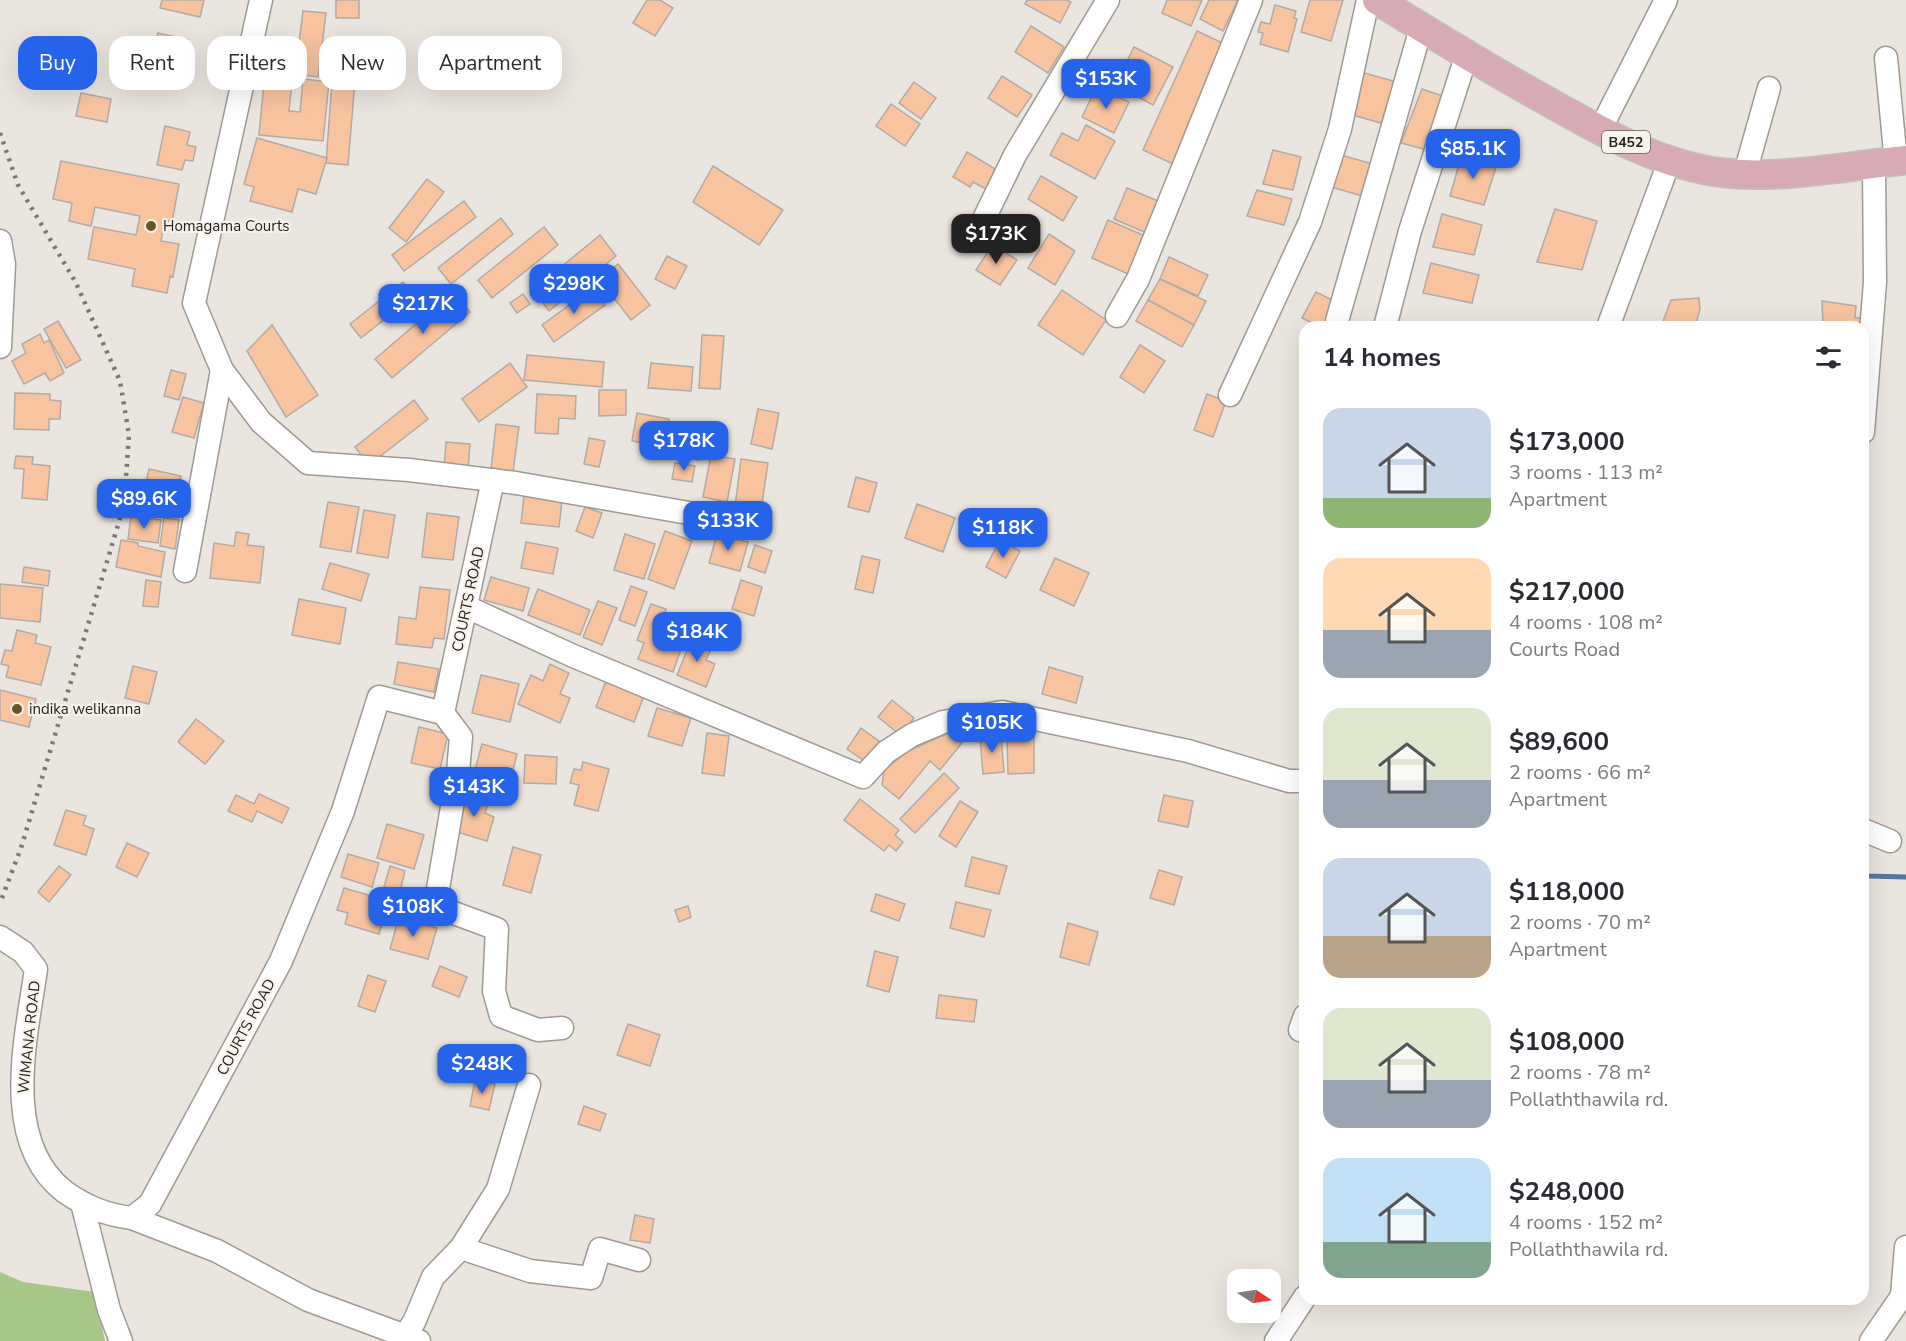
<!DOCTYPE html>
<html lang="en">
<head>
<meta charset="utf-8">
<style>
	:root { --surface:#fff; --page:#f2f2f3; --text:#2b2b33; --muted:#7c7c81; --accent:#2563eb }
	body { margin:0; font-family:"Nunito Sans",sans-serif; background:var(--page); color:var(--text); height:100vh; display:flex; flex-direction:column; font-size:22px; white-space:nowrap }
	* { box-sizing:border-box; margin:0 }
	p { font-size:20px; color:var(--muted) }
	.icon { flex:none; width:33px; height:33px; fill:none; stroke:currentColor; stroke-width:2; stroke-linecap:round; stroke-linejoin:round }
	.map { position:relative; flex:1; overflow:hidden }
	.panel { position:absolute; left:1299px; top:321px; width:570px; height:984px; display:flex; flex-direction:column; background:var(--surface); border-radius:18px; box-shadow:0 6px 24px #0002 }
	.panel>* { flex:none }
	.hud { position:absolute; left:18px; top:36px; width:570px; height:54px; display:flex; gap:12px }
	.needle { width:39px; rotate:102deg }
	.buttons { position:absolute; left:1227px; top:1269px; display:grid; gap:12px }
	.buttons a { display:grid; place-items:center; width:54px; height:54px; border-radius:12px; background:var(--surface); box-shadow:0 6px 24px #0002; font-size:30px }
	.price { position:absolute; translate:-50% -51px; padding:0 14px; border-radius:12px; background:var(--accent); color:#fff; font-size:20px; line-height:39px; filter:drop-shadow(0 2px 3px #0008) }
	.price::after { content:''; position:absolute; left:50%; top:36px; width:18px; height:14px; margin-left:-9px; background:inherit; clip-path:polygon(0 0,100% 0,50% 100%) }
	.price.active { background:#222; color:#fff }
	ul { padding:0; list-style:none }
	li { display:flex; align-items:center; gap:18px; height:150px; padding:0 24px }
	li span { display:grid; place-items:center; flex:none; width:168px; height:120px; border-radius:18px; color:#555 }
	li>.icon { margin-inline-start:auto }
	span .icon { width:72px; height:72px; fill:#fffc; stroke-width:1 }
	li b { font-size:26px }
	h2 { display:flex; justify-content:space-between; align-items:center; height:72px; padding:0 24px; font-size:26px }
	.pill { padding:0 21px; border-radius:18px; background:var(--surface); box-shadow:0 6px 24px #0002; font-size:21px; line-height:54px }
	.pill.active { background:var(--accent); color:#fff }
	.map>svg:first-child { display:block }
	.green { fill:#a7c789 }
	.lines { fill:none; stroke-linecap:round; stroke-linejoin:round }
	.stream { stroke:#54789d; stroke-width:5 }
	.building { fill:#f8c4a0; stroke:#b1aaa5; stroke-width:1.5 }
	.minor-casing { stroke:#9e9a93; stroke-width:25 }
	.major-casing { stroke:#c2c1c1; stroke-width:31 }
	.minor { stroke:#fff; stroke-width:22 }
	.major { stroke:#d7aab4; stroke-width:28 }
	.rail { stroke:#7b7773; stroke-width:4.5; stroke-dasharray:3 6; stroke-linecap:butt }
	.poi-dot { fill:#6d5225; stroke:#f7f3eb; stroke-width:2 }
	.labels { text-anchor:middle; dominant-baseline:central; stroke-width:4.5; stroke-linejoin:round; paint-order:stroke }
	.shield { fill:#f7f3eb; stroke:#64615d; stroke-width:1.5 }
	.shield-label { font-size:14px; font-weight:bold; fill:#252320 }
	.poi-label { font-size:15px; fill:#252320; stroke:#f7f3eb; text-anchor:start }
	.street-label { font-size:15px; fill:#252320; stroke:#f7f3eb }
</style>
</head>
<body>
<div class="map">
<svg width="1906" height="1341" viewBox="0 0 1906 1341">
	<rect width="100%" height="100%" fill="#eae5de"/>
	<!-- green -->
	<path class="green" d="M0 1272 23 1282 95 1292 105 1341H0Z"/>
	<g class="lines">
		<!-- stream -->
		<path class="stream" d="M1863 872 1868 876 1906 877"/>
	</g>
	<!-- building -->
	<g class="building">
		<path d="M162 0H204L200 17 160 8Z"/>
		<rect x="336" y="0" width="23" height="18"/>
		<path d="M647 0H660L673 8 655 36 633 23Z"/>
		<path d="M1027 0H1067L1071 2 1060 23 1025 4Z"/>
		<path d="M1167 0H1202L1191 26 1162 13Z"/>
		<path d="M1209 0H1238L1223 31 1200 19Z"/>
		<path d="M1310 0H1343L1331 41 1301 32Z"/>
		<path d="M1275 5 1296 11 1294 18 1297 19 1288 52 1260 44 1263 33 1258 32 1261 22 1270 24Z"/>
		<path d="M303 11 326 13 318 77 295 74Z"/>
		<path d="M1031 26 1064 47 1048 73 1015 52Z"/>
		<path d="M1197 31 1229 46 1175 165 1143 150Z"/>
		<path d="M158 33 188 40 185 55 194 57 191 72 182 70 178 85 134 75 141 47 154 50Z"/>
		<path d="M1134 47 1173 67 1153 105 1115 85Z"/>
		<path d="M334 55 357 57 348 165 326 163Z"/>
		<path d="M265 71 293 74 289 111 300 112 303 79 329 82 323 141 259 135Z"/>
		<path d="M1361 72 1400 83 1388 125 1349 114Z"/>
		<path d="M1002 76 1032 95 1017 117 988 98Z"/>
		<path d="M914 82 936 98 921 119 899 103Z"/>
		<path d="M1097 86 1129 102 1114 133 1082 117Z"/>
		<path d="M1422 89 1446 97 1431 151 1401 143Z"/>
		<path d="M81 93 111 99 107 122 76 116Z"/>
		<path d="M891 104 920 124 905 146 876 126Z"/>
		<path d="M1086 125 1115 141 1095 179 1050 155 1062 133 1078 141Z"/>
		<path d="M165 126 190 132 187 145 196 147 193 161 185 160 182 170 157 165Z"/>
		<path d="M257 138 327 158 316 194 298 189 292 212 250 201 254 187 244 184Z"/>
		<path d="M1273 150 1301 157 1293 190 1263 184Z"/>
		<path d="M967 152 997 170 986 189 973 182 970 187 953 177Z"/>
		<path d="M1462 154 1497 164 1484 205 1450 196Z"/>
		<path d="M1341 155 1376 165 1366 197 1331 187Z"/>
		<path d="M61 161 179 184 172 222 165 220 161 241 179 244 173 277 170 276 167 293 132 286 135 269 88 259 94 227 136 235 140 216 95 207 91 226 69 221 72 203 53 199Z"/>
		<path d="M713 166 783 210 759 245 693 202Z"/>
		<path d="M1041 176 1077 197 1063 221 1028 199Z"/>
		<path d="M427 179 444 192 406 242 389 228Z"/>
		<path d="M1127 188 1158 201 1151 235 1114 219Z"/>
		<path d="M1257 190 1292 199 1284 225 1247 216Z"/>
		<path d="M464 201 476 217 404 271 392 255Z"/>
		<path d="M1555 209 1597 221 1582 270 1537 262Z"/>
		<path d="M1442 214 1482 225 1474 255 1433 247Z"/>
		<path d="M501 218 513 234 451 284 438 268Z"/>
		<path d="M1108 220 1152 239 1135 277 1092 258Z"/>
		<path d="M544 227 558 245 492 298 478 280Z"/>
		<path d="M1049 234 1075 251 1055 285 1028 268Z"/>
		<path d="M600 235 616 256 549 311 533 290Z"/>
		<path d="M993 244 1017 260 1000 285 976 270Z"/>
		<path d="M667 256 687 266 675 289 655 279Z"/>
		<path d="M1169 257 1208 275 1198 296 1160 279Z"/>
		<path d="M1431 263 1479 275 1472 303 1423 293Z"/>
		<path d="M618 264 650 305 631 320 599 279Z"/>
		<path d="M1160 279 1206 301 1194 325 1148 300Z"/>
		<path d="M403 282 414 296 361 338 350 324Z"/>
		<path d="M593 288 605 305 554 342 542 325Z"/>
		<path d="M1062 290 1106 320 1083 355 1038 325Z"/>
		<path d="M453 292 470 312 392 378 375 359Z"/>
		<path d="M1316 292 1340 304 1328 327H1320L1302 318Z"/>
		<path d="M523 294 530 304 517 313 510 303Z"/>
		<path d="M1699 298 1700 309 1695 327H1661L1671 300Z"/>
		<path d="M1148 300 1194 325 1182 347 1136 321Z"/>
		<path d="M1822 301 1856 306 1855 318H1861L1860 327H1823Z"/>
		<path d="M58 321 81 360 66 368 44 329Z"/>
		<path d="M272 325 318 395 286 417 247 351Z"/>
		<path d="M40 334 44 343 49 340 64 373 50 381 45 373 24 384 12 361 26 353 22 344Z"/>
		<path d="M702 335 724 336 720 389 699 388Z"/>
		<path d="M1140 345 1165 361 1144 393 1120 377Z"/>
		<path d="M527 355 604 362 602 387 524 380Z"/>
		<path d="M510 363 527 387 479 422 462 399Z"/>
		<path d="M651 363 693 367 691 391 648 388Z"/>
		<path d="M171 370 186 374 179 400 164 396Z"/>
		<path d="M599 390H626V415L599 416Z"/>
		<path d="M15 393 50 394V400L61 401 60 419H49V430L14 429Z"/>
		<path d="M537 394 576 396 575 419 559 418 558 434 535 433Z"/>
		<path d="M1207 394 1226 401 1213 437 1194 430Z"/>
		<path d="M183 397 204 403 194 438 172 432Z"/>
		<path d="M414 400 428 419 369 465 355 447Z"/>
		<path d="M758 409 779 413 772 449 751 444Z"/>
		<path d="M637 413 669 419 664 447 632 441Z"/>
		<path d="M496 424 519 427 513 472 491 469Z"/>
		<path d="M676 431 703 437 698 460 671 454Z"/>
		<path d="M589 438 605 441 599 467 584 464Z"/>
		<path d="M446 442 470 444 468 471 444 469Z"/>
		<path d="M711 455 735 459 727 502 703 497Z"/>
		<path d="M16 456 33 457 32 464 50 466 47 500 22 498 24 469 14 468Z"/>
		<path d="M741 459 768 463 761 510 735 507Z"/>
		<path d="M675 463 695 466 692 482 672 479Z"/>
		<path d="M149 469 181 476 172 513 141 506Z"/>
		<path d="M856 477 877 483 869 512 848 507Z"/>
		<path d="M524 495 562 500 559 527 521 523Z"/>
		<path d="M328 502 359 507 351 552 320 547Z"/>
		<path d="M917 504 955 518 943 552 905 538Z"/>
		<path d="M585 507 602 513 593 538 576 531Z"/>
		<path d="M364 510 395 515 388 558 357 553Z"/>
		<path d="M427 513 459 517 453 560 422 557Z"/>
		<path d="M131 516 161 520 158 543 128 539Z"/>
		<path d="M164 518 179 520 175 549 160 546Z"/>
		<path d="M665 531 692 541 674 589 648 579Z"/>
		<path d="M236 532 249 534 247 545 264 547 260 583 210 578 214 543 234 546Z"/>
		<path d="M625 534 655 544 644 579 614 570Z"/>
		<path d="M717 534 748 542 740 571 709 563Z"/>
		<path d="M121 540 138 543V546L165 552 161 577 116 567Z"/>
		<path d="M1000 540 1020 551 1006 578 986 567Z"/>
		<path d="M526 542 558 548 553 574 521 568Z"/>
		<path d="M755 545 772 551 765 573 748 567Z"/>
		<path d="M862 556 880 560 873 593 855 589Z"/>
		<path d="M1055 558 1089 573 1074 606 1040 590Z"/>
		<path d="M330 563 369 574 361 601 322 589Z"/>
		<path d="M24 567 50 571 48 586 22 582Z"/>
		<path d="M491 577 529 588 523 611 484 600Z"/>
		<path d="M146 580 161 582 158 607 143 606Z"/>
		<path d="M741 580 762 587 754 616 732 609Z"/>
		<path d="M0 584 43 588 40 622 0 618Z"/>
		<path d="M631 586 647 592 635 626 619 620Z"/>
		<path d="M420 587 450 590 444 639 434 638 432 648 396 644 399 617 416 619Z"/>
		<path d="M538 589 590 610 580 635 528 615Z"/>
		<path d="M299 599 346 608 340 644 292 635Z"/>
		<path d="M598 601 617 608 602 645 583 637Z"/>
		<path d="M651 604 666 609 656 637 682 646 673 672 638 659 644 643 637 640Z"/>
		<path d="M17 630 37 635 35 643 51 647 41 685 6 677 9 666 1 664 5 650 12 651Z"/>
		<path d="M693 636 713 644 706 660 715 664 706 687 677 675Z"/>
		<path d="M398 662 439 669 434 692 394 684Z"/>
		<path d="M550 664 569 673 560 694 570 698 560 723 518 704 531 675 543 681Z"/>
		<path d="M133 666 157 672 149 704 125 698Z"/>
		<path d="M1049 667 1083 677 1076 703 1042 694Z"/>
		<path d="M481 675 519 684 510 722 472 713Z"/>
		<path d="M606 681 644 696 634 722 596 707Z"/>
		<path d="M0 690 36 699 29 727 0 720Z"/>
		<path d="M892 700 914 718 900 735 878 717Z"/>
		<path d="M657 708 691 718 682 746 648 736Z"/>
		<path d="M196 719 224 741 205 764 178 742Z"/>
		<path d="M419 727 448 734 440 769 411 763Z"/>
		<path d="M861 728 880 742 866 762 847 749Z"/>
		<path d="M955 730 965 739 940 770 930 761 899 799 882 785 884 770 908 751Z"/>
		<path d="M707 733 729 736 724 776 702 773Z"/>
		<path d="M1001 735 1004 772 983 774 980 737Z"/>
		<path d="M1034 736V773L1008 774 1007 737Z"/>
		<path d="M482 744 517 754 511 778 489 773 484 789 471 785Z"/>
		<path d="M525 755 557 757 556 784 524 783Z"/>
		<path d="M583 762 609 769 598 811 574 805 579 785 570 783 574 769 581 770Z"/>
		<path d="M944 773 959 788 915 833 900 819Z"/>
		<path d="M466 792 489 800 485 813 494 817 487 841 454 831Z"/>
		<path d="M259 794 289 808 282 823 257 811 252 822 228 811 236 795 254 804Z"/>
		<path d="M1164 795 1193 801 1188 827 1158 821Z"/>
		<path d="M860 799 899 830 895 835 903 842 896 851 889 845 884 851 844 820Z"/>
		<path d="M960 801 978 812 956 847 939 836Z"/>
		<path d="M66 810 86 816 83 825 94 829 86 855 54 845Z"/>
		<path d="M387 824 424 835 414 869 377 858Z"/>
		<path d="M127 843 149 853 137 877 116 867Z"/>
		<path d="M513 847 541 855 531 893 503 885Z"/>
		<path d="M348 854 379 863 372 887 341 877Z"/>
		<path d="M972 857 1007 866 999 894 965 886Z"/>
		<path d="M59 866 71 875 49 902 38 892Z"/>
		<path d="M390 866 405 871 400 891 384 887Z"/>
		<path d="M1159 870 1182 877 1174 905 1150 898Z"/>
		<path d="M344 888 389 901 379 934 345 924 348 913 337 910Z"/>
		<path d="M876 894 905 904 899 921 871 911Z"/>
		<path d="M956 902 991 910 984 937 950 928Z"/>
		<path d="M688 906 691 917 679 922 675 910Z"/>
		<path d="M399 917 437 928 428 959 390 949Z"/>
		<path d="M1068 923 1098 932 1089 965 1060 957Z"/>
		<path d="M875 951 898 957 889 992 867 986Z"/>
		<path d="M440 966 467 977 459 997 432 986Z"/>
		<path d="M368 975 386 981 375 1012 358 1006Z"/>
		<path d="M939 995 977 1000 974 1022 936 1018Z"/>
		<path d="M628 1024 660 1035 650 1066 617 1055Z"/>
		<path d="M475 1080 495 1084 489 1110 470 1106Z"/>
		<path d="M584 1106 606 1114 600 1131 578 1124Z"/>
		<path d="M635 1215 654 1219 650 1243 630 1240Z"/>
	</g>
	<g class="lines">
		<!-- minor casing -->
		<g class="minor-casing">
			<g id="minor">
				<path d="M261 0 194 303 222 370 261 422 308 463 409 470 516 483 746 523"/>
				<path d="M1886 58 1896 162"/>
				<path d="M1600 130 1666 0"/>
				<path d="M1745 173 1769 88"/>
				<path d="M979 229 1015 155 1108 0"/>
				<path d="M0 241 4 264 0 347"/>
				<path d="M1117 316 1138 279 1251 0"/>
				<path d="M1337 321 1421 28"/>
				<path d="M1385 327 1410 231 1466 57"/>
				<path d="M1608 327 1669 162"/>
				<path d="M1230 395 1310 222 1340 129 1368 0"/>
				<path d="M1863 432 1875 282 1874 164"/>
				<path d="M185 571 222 370"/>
				<path d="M467 607 571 655 863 777 886 752 912 735 943 722 1002 712 1188 751 1289 781H1305"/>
				<path d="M443 713 461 737 458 772 435 906 497 929 494 991 501 1016 538 1030 562 1028"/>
				<path d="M1863 830 1890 841"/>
				<path d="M0 937 23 952 36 969C26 1039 0 1142 65 1192 87 1207 106 1215 132 1218L150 1204 281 961 343 811 379 697 443 713 493 480"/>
				<path d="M1305 1016 1300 1030 1305 1032"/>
				<path d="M82 1203 109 1310 121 1341"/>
				<path d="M132 1218 217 1251 308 1300 419 1341"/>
				<path d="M461 1248 530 1271 591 1278 600 1249 639 1260"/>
				<path d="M405 1335 414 1322 433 1277 461 1248 498 1189 529 1085"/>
				<path d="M1276 1341 1305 1297"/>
				<path d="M1871 1341 1902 1296 1906 1247"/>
			</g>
		</g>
		<!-- major casing -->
		<g class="major-casing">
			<path id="major" d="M1377 0C1434 35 1490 70 1549 102 1604 133 1661 166 1725 173 1784 179 1847 166 1906 160"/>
		</g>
		<!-- minor -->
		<use href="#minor" class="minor"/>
		<!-- major -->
		<use href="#major" class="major"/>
		<!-- rail -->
		<path class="rail" d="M0 133 18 185 76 283 120 381 129 435 124 505 21 848 0 903"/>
	</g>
	<!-- markers -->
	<g class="poi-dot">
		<circle cx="151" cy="226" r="6"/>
		<circle cx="17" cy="709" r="6"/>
	</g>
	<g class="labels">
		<!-- shield labels -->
		<rect class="shield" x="1602" y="131" width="48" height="22" rx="4.5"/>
		<g class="shield-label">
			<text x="1626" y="142">B452</text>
		</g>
		<!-- poi labels -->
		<g class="poi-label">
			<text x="163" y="226">Homagama Courts</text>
			<text x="29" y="709">indika welikanna</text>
		</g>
		<!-- street labels -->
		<g class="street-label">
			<text transform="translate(468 599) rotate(-78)">COURTS ROAD</text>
			<text transform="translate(246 1027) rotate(-62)">COURTS ROAD</text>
			<text transform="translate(29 1037) rotate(-84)">WIMANA ROAD</text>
		</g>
	</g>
</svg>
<div class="buttons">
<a><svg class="needle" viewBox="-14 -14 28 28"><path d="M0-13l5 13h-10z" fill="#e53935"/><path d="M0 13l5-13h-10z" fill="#7c7c81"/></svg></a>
</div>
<b class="price" style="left:1106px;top:110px">$153K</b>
<b class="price" style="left:1473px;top:180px">$85.1K</b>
<b class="price active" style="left:996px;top:265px">$173K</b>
<b class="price" style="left:574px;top:315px">$298K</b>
<b class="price" style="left:423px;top:335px">$217K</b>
<b class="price" style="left:684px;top:472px">$178K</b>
<b class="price" style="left:144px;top:530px">$89.6K</b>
<b class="price" style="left:728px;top:552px">$133K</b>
<b class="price" style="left:1003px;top:559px">$118K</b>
<b class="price" style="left:697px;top:663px">$184K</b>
<b class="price" style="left:992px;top:754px">$105K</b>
<b class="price" style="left:474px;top:818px">$143K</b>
<b class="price" style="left:413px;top:938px">$108K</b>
<b class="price" style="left:482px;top:1095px">$248K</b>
<div class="hud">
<a class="pill active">Buy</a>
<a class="pill">Rent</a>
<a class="pill">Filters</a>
<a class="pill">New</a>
<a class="pill">Apartment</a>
</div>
<section class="panel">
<h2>14 homes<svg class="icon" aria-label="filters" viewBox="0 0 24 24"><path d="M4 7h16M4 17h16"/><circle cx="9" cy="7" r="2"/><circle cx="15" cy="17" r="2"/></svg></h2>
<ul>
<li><span style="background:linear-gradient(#c9d6e8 75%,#8fb573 0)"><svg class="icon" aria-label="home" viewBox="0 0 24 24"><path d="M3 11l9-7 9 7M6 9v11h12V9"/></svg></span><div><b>$173,000</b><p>3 rooms · 113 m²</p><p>Apartment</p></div></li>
<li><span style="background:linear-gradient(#ffd9b3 60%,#9aa5b1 0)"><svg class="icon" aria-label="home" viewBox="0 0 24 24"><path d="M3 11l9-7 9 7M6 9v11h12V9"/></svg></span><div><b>$217,000</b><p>4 rooms · 108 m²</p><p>Courts Road</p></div></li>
<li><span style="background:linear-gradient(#dfe7d0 60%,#9aa5b1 0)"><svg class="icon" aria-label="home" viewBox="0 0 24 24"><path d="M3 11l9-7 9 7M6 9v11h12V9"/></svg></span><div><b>$89,600</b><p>2 rooms · 66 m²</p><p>Apartment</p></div></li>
<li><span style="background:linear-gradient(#c9d6e8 65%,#b9a48a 0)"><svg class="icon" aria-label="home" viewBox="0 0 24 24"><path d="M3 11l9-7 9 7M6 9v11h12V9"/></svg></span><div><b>$118,000</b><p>2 rooms · 70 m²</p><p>Apartment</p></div></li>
<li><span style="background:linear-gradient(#dfe7d0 60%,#9aa5b1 0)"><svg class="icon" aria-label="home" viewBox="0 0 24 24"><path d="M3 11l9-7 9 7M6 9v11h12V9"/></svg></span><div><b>$108,000</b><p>2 rooms · 78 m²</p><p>Pollaththawila rd.</p></div></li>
<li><span style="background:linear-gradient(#bfe0f5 70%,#7fa58c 0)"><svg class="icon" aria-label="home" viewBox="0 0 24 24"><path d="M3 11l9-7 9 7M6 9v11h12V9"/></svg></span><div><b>$248,000</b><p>4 rooms · 152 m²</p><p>Pollaththawila rd.</p></div></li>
</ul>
</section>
</div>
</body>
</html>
